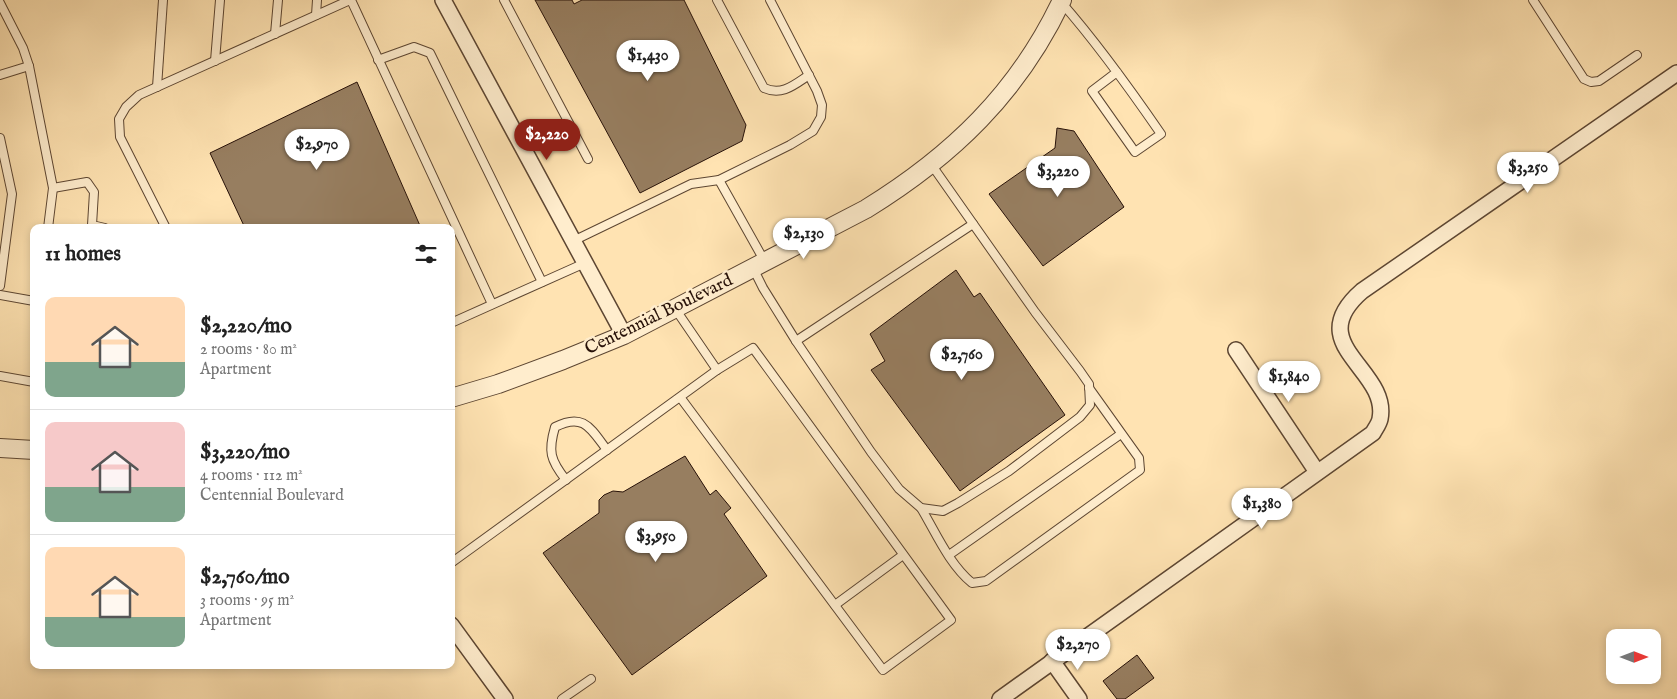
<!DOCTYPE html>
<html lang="en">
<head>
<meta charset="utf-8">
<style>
	:root { --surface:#fff; --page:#f2f2f2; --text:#222; --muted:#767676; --line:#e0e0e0; --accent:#8f2418 }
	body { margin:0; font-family:"IM FELL English",serif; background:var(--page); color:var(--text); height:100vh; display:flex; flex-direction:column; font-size:19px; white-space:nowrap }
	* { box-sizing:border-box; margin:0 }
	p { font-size:16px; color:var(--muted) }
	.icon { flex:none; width:28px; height:28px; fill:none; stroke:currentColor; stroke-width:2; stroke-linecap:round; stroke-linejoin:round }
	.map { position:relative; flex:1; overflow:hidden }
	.panel { position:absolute; left:30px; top:224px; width:425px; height:445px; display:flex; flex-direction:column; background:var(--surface); border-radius:10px; box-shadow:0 2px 8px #0003 }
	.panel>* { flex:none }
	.needle { width:32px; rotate:90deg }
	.buttons { position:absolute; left:1606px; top:629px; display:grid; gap:10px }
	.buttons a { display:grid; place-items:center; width:55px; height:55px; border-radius:10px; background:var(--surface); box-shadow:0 2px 8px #0003; font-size:25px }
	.price { position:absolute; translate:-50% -42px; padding:0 11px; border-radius:18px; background:#fff; color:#222; font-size:16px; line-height:32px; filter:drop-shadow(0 1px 2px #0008) }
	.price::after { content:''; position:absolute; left:50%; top:30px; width:15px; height:11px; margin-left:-8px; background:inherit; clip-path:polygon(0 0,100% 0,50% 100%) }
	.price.selected { background:var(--accent); color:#fff }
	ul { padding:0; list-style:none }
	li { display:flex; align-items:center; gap:15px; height:125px; padding:0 15px }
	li+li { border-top:1px solid var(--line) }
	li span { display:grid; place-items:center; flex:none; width:140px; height:100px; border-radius:10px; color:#555 }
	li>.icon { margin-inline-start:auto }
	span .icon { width:60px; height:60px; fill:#fffc; stroke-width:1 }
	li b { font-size:21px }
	h2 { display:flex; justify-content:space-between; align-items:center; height:60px; padding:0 15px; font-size:21px }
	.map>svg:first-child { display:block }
	.building { fill:#977e60; stroke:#271108 }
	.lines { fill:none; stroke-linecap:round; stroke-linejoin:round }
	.service-casing { stroke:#5d4632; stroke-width:10 }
	.minor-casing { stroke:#5d4632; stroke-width:18 }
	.tertiary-casing { stroke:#5d4632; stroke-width:20 }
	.service { stroke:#ffedcd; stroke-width:8 }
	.minor { stroke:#ffedcd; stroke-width:15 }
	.tertiary { stroke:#ffedcd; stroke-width:18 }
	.labels { text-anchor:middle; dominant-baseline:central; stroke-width:5; stroke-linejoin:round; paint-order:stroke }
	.street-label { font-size:18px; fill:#271108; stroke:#ffedcd }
</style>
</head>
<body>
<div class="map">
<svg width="1677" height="699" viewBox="0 0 1677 699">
	<rect width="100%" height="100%" fill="#ffe3b2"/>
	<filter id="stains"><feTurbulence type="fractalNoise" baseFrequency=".004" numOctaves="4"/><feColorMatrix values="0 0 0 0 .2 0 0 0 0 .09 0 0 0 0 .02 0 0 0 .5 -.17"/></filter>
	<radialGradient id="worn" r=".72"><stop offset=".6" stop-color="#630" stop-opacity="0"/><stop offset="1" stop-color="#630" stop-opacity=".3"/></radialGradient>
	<!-- building -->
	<g class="building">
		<path d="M535 0H572L574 4 582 0H684L746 125 742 141 640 193Z"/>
		<path d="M357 82 421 228H245L210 153Z"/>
		<path d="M1057 128 1074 131 1124 207 1043 266 989 194 1055 148Z"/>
		<path d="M956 270 974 297 980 293 1065 415 960 491 871 370 885 361 870 334Z"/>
		<path d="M685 456 710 495 716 490 731 508 724 514 767 576 632 675 543 553 599 513V500L604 495 613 491 623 492Z"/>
		<path d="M1137 655 1154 678 1125 699H1117L1103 681Z"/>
	</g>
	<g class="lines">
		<!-- service casing -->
		<g class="service-casing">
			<g id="service">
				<path d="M351 0 492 304"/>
				<path d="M504 0 588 159"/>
				<path d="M717 0 764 88C782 96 794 85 809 75"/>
				<path d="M1533 0 1584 79 1591 82 1599 81 1637 55"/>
				<path d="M1061 2C1098 44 1130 89 1161 134L1135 152 1092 91 1117 72"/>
				<path d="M0 3 23 48 29 66 53 188 48 228"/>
				<path d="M316 15 317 0"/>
				<path d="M275 34 278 0"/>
				<path d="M378 60 414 47 430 53 542 282"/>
				<path d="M215 61 220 0"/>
				<path d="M0 75 29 66"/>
				<path d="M157 87 163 0"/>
				<path d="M0 138 12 194 0 286"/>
				<path d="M53 188 87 182 94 192 92 225 105 228"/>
				<path d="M166 228 120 137 119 119 126 107 139 95 350 0"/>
				<path d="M573 241 691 184 719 180"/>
				<path d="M765 262 719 180 790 145 813 131 821 117 822 105 817 91 770 0"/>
				<path d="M753 268 763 288 796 341 871 452 899 489 921 508 943 511 958 503 1009 471 1080 417 1090 405 1089 384 1080 371 1035 312 931 164"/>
				<path d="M0 295 34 301"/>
				<path d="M676 310 717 370"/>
				<path d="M451 323 585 263"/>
				<path d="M796 341 973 224"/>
				<path d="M0 376 34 382"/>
				<path d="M566 480C550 460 548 451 555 427 584 412 591 429 607 450"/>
				<path d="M921 508C936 533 949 564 972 583L986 581 1140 470 1139 458 1089 388"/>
				<path d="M949 555 1121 434"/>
				<path d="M451 563 717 370 753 348 951 620 883 670 680 397"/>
				<path d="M835 605 903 555"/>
				<path d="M562 699 591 679"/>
			</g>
		</g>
		<!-- minor casing -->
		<g class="minor-casing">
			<g id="minor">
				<path d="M443 0 624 335"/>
				<path d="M1236 350 1317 472"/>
				<path d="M451 625 505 699"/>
				<path d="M1052 661 1079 699"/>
				<path d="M1000 699 1373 433C1375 429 1379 424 1380 419 1390 369 1300 345 1362 291L1677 73"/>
			</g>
		</g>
		<!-- tertiary casing -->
		<g class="tertiary-casing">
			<g id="tertiary">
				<path d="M451 398 498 384 563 360 624 335 866 209C952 156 1018 93 1062 0"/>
				<path d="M0 448 34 450"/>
			</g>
		</g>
		<!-- service -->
		<use href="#service" class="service"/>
		<!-- minor -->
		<use href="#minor" class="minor"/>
		<!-- tertiary -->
		<use href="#tertiary" class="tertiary"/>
	</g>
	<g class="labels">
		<!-- street labels -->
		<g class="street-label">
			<text transform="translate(659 315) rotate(-26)">Centennial Boulevard</text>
		</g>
	</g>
	<rect width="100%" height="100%" filter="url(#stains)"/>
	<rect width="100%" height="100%" fill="url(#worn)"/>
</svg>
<div class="buttons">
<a><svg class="needle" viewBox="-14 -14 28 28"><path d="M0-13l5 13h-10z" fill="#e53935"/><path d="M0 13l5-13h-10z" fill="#767676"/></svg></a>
</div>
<b class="price" style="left:648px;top:82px">$1,430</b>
<b class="price selected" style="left:547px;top:161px">$2,220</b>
<b class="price" style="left:317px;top:171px">$2,970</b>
<b class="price" style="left:1528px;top:194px">$3,250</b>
<b class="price" style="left:1058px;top:198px">$3,220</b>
<b class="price" style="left:804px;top:260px">$2,130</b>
<b class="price" style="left:962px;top:381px">$2,760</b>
<b class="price" style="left:1289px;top:403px">$1,840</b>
<b class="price" style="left:1262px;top:530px">$1,380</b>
<b class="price" style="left:656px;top:563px">$3,950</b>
<b class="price" style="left:1078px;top:671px">$2,270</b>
<section class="panel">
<h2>11 homes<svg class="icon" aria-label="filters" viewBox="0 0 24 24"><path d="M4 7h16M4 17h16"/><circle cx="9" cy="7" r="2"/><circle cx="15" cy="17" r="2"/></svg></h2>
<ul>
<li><span style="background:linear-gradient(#ffd9b3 65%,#7fa58c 0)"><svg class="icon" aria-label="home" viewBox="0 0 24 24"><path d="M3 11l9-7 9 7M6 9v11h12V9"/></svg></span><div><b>$2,220/mo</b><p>2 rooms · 80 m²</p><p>Apartment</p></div></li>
<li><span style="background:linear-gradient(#f6c9c9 65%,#7fa58c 0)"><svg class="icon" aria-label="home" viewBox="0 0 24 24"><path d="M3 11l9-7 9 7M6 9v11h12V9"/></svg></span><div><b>$3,220/mo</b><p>4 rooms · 112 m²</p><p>Centennial Boulevard</p></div></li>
<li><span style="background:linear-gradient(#ffd9b3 70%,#7fa58c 0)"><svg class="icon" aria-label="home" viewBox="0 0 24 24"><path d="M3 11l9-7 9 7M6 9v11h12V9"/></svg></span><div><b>$2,760/mo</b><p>3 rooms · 95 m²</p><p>Apartment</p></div></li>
</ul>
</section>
</div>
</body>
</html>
